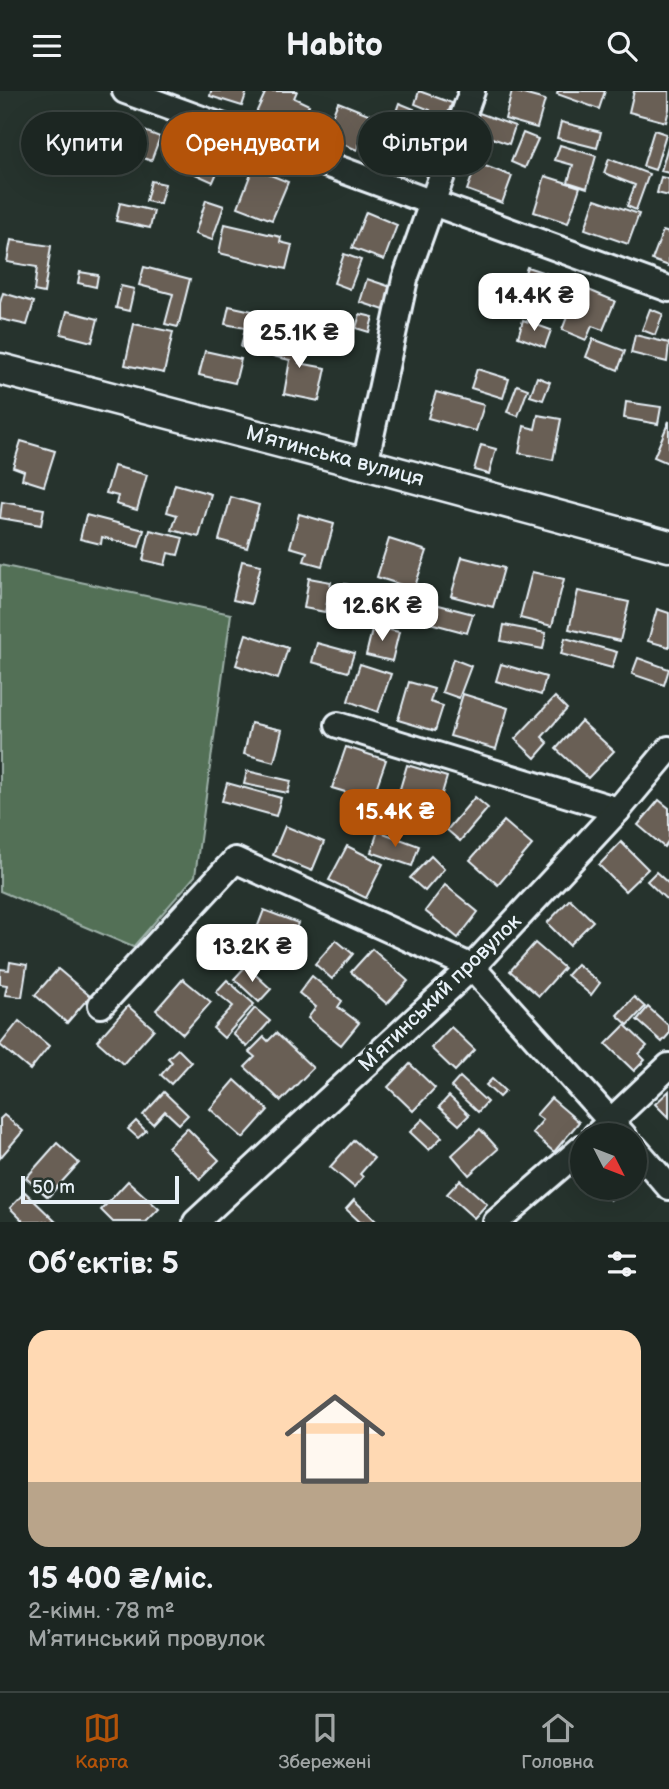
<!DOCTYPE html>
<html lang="uk">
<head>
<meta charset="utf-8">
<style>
	:root { --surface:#1c2622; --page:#29322f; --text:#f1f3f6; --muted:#a0a5a5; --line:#3a4340; --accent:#b45309 }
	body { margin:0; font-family:"Balsamiq Sans",sans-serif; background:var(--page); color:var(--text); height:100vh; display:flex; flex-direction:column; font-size:26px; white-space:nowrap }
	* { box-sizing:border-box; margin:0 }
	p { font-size:23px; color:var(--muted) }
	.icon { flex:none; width:38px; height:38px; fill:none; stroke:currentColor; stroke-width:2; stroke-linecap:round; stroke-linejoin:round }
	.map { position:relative; height:1131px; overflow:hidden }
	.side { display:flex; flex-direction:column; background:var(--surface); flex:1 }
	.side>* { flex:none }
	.guide { position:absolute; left:21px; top:21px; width:628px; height:63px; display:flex; gap:14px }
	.needle { width:46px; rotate:132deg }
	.fabs { position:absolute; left:570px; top:1032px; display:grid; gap:14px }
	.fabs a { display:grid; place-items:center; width:77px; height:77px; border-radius:50%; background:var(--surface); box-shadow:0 7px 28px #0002,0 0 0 2px var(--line); font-size:35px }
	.scale { position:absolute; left:21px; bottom:18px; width:158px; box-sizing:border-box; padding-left:7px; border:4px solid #e8f1f8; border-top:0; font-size:19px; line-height:24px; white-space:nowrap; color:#e8f1f8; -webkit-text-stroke:5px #26332d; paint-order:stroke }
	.price { position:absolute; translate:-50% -60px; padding:0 16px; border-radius:14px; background:#fff; color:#222; font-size:23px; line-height:46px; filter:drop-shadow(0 2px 4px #0008) }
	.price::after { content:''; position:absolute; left:50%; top:42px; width:21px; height:16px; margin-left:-10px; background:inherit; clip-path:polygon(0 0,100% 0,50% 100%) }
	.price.active { background:var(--accent); color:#fff }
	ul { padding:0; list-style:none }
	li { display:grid; align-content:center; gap:14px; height:371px; padding:0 28px }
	li span { display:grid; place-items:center; height:217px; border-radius:21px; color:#555 }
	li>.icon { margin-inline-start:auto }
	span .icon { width:126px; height:126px; fill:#fffc; stroke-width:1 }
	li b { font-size:30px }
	h2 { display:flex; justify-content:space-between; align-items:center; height:84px; padding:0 28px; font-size:30px }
	.pill { padding:0 24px; border-radius:32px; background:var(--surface); box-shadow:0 7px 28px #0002,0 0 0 2px var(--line); font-size:24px; line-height:63px }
	.pill.active { background:var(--accent); color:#fff }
	header { display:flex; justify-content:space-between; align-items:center; height:91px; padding:0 28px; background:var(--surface); font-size:32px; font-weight:800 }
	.dock { display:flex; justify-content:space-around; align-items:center; height:98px; border-top:2px solid var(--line); background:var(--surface); font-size:19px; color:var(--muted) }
	.dock a { display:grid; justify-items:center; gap:4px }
	.dock .active { color:var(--accent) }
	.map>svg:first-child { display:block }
	.green { fill:#527057; stroke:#9db0a8; stroke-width:2 }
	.building { fill:#695e54; stroke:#e8f1f8; stroke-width:2 }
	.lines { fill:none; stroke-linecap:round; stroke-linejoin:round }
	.minor-casing { stroke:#e8f1f8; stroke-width:30 }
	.tertiary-casing { stroke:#e8f1f8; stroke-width:35 }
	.minor { stroke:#26332d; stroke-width:24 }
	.tertiary { stroke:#26332d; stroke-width:30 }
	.labels { text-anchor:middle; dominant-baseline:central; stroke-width:7; stroke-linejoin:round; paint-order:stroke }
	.street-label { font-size:21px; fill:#e8f1f8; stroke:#26332d }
</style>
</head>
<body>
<header><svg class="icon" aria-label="menu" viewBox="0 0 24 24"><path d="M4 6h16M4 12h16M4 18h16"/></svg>Habito<svg class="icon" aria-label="search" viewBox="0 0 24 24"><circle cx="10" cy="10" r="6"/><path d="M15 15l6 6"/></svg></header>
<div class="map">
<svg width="669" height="1131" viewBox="0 0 669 1131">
	<rect width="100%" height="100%" fill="#26332d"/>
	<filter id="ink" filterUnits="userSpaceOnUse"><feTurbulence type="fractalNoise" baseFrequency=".0143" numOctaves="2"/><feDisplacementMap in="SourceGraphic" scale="14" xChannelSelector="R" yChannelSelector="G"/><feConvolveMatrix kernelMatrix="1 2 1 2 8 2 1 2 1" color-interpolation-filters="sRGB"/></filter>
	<g filter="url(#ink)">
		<!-- green -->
		<path class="green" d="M0 474 231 523 195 785 133 856 0 800Z"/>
		<!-- building -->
		<g class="building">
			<path d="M211 0H247L242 15 210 5Z"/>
			<path d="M266 0H297L294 7 309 14 298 40 256 22Z"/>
			<path d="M419 0 452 12 444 32 427 26 430 19 415 13Z"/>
			<path d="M512 0 545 9 537 37 505 28Z"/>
			<path d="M558 0H605L599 18 557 3Z"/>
			<path d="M634 0H669V18L666 31 629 21Z"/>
			<path d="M338 11 371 24 357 59 324 45Z"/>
			<path d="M399 12 414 18 411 27 396 21Z"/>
			<path d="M479 22 515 35 509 53 472 40Z"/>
			<path d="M400 31 427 43 412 81 384 69Z"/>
			<path d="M561 31 601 41 597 57 557 47Z"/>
			<path d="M124 32 160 46 151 70 132 62 128 75 110 68Z"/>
			<path d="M654 39 666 43 655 79 643 75Z"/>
			<path d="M523 42 538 48 525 77 511 71Z"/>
			<path d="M560 54 596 65 587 97 568 91 573 74 555 69Z"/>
			<path d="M668 55H669V82L661 80Z"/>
			<path d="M194 57 222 70 213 91 184 78Z"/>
			<path d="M609 68 649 83 636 119 627 115 635 94 604 82Z"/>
			<path d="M477 72 512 85 502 112 467 99Z"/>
			<path d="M253 77 288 91 272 129 238 116Z"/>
			<path d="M545 85 580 96 568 132 534 121Z"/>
			<path d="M661 86 669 88V105L657 102Z"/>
			<path d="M151 90 165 93 160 113 146 110Z"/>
			<path d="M595 108 639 123 628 153 585 138Z"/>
			<path d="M206 109 224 115 212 149 195 143Z"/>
			<path d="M120 112 154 120 150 137 116 130Z"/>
			<path d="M366 121 397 134 384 169 352 157Z"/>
			<path d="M225 133 281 146 280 151 292 154 286 178 219 162Z"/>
			<path d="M663 140 669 142V175L652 169Z"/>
			<path d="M11 149 51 155 44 202 34 200 37 176 7 171Z"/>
			<path d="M344 163 361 169 350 198 334 192Z"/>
			<path d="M144 176 190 188 178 236 165 233 173 203 139 194Z"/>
			<path d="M527 176 563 188 552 220 516 208Z"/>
			<path d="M80 181 98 184 96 196 78 192Z"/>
			<path d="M367 188 391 196 384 219 360 211Z"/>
			<path d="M121 195 134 198 129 220 116 217Z"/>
			<path d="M579 195 615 210 603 239 592 235 586 249 562 239Z"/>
			<path d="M3 202 34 211 27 234 0 228V212Z"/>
			<path d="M229 215 266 223 257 260 241 256 245 237 225 233Z"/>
			<path d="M650 218 663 223 655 244 642 239Z"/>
			<path d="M67 220 98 228 92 251 61 243Z"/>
			<path d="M360 223 373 226 369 241 356 237Z"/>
			<path d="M299 225 346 233 342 252 295 244Z"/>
			<path d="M523 229 551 239 545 256 518 246Z"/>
			<path d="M134 233 173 241 164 282 125 274Z"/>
			<path d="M278 244 303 249 299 272 326 277 319 310 284 303 290 269 273 265Z"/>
			<path d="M635 244 669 252 667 271 631 262Z"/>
			<path d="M593 248 625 260 618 279 586 266Z"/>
			<path d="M205 260 241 268 235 292 199 284Z"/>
			<path d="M477 278 509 288 503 307 471 297Z"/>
			<path d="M537 286 550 291 543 309 530 305Z"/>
			<path d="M517 294 528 298 518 325 507 321Z"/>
			<path d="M436 301 484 314 476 340 428 327Z"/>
			<path d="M626 311 661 316 658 333 624 327Z"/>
			<path d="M538 324 561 328 553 369 519 362 524 335 535 338Z"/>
			<path d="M669 330V370L668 372 654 366Z"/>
			<path d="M21 350 55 360 44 395 22 388 24 380 13 376Z"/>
			<path d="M481 354 496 358 489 383 474 379Z"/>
			<path d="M114 375 147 384 137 419 116 413 118 405 106 402Z"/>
			<path d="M175 393 211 403 199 446 172 439 177 424 167 421Z"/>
			<path d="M231 406 259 414 247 457 219 449Z"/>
			<path d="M2 411 44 418 41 434 0 427Z"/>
			<path d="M299 423 334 433 322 475 304 470 307 461 290 456Z"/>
			<path d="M86 424 144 439 139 456 102 446 101 453 80 448Z"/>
			<path d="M150 439 183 447 178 464 168 462 165 474 143 469Z"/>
			<path d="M389 448 427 460 414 498 377 486Z"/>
			<path d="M462 466 504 477 493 516 451 505Z"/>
			<path d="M242 470 261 474 251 513 233 509Z"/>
			<path d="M532 481 564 488 552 535 520 527Z"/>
			<path d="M309 487 331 491 325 521 304 517Z"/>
			<path d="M345 493 363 497 356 529 337 525Z"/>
			<path d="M578 500 629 511 620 550 569 538Z"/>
			<path d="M435 513 473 523 467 542 430 532Z"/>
			<path d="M657 518 669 522V556L648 550Z"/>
			<path d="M504 534 546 542 543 558 501 550Z"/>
			<path d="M373 535 399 541 392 570 366 564Z"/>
			<path d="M246 543 288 557 278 588 236 574Z"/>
			<path d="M565 547 617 561 612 577 561 563Z"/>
			<path d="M317 552 354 562 348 581 312 571Z"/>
			<path d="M638 567 669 578 664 594 632 583Z"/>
			<path d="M453 568 471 575 459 607 442 601Z"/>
			<path d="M360 573 391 583 378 621 348 610Z"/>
			<path d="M501 573 546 586 541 604 496 590Z"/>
			<path d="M409 591 434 598 430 611 443 615 435 640 398 629Z"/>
			<path d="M463 603 508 617 496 658 450 645Z"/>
			<path d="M555 606 567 618 542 646 548 652 535 667 515 648Z"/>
			<path d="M581 630 614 660 588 687 556 658Z"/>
			<path d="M251 632 282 639 274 671 244 663Z"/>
			<path d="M346 656 386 669 372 709 332 697Z"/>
			<path d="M407 674 447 686 437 719 397 708Z"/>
			<path d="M247 680 291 690 288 702 244 693Z"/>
			<path d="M227 692 281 707 276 725 222 710Z"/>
			<path d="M475 706 488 717 460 750 447 739Z"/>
			<path d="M659 709 669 717V749L664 756 638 734Z"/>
			<path d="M504 730 532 754 498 794 470 769Z"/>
			<path d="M285 735 324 751 312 780 273 764Z"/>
			<path d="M378 740 419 755 412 775 371 761Z"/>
			<path d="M621 751 648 778 625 800 599 774Z"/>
			<path d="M347 755 383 773 366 807 329 789Z"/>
			<path d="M431 765 444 778 425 800 410 787Z"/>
			<path d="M656 781 669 793V811L647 790Z"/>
			<path d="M445 794 478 821 458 847 425 820Z"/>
			<path d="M570 808 593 830 569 854 547 832Z"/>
			<path d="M264 819 298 832 283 871 249 858Z"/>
			<path d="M336 849 353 863 332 888 315 873Z"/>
			<path d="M535 852 564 877 539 905 510 880Z"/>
			<path d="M372 858 408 890 387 913 351 881Z"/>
			<path d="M10 871 27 874 22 906 5 904 7 894 0 893V878L9 879Z"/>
			<path d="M577 873 600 892 591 904 567 884Z"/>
			<path d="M246 875 271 898 259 911 234 888Z"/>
			<path d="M58 878 90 905 67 932 35 904Z"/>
			<path d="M312 885 342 910 338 916 359 932 341 954 308 927 316 916 299 902Z"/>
			<path d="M183 888 211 911 183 943 156 919Z"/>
			<path d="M227 889 254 913 224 947 213 937 233 915 216 901Z"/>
			<path d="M634 906 645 916 628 934 617 924Z"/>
			<path d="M128 915 154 938 123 973 97 950Z"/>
			<path d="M648 916 669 935V943L662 951 637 929Z"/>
			<path d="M255 917 270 930 247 956 233 943Z"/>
			<path d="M19 930 49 955 30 979 0 954Z"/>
			<path d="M625 934 647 955 639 963 645 969 634 980 606 953Z"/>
			<path d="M451 936 475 959 455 980 431 957Z"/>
			<path d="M276 942 313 977 281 1010 245 976 255 966 249 961 264 946 268 950Z"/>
			<path d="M178 958 191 971 171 993 161 984 172 971 168 967Z"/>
			<path d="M410 973 435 997 413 1020 388 996Z"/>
			<path d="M460 986 487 1011 478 1021 451 996Z"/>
			<path d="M492 988 505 1000 499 1006 486 994Z"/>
			<path d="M235 989 268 1019 243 1047 210 1018Z"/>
			<path d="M669 1000V1027L655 1013Z"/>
			<path d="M164 1001 188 1024 179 1033 165 1020 153 1033 143 1024Z"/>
			<path d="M449 1005 469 1024 459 1034 439 1016Z"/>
			<path d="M551 1007 579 1031 554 1061 532 1042 543 1029 536 1024Z"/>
			<path d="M4 1024 23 1040 0 1067V1028Z"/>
			<path d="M423 1028 442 1046 429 1059 410 1041Z"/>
			<path d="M136 1030 146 1040 138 1047 128 1038Z"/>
			<path d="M187 1037 219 1069 200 1088 168 1056Z"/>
			<path d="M480 1038 498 1058 469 1084 452 1064Z"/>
			<path d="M354 1049 374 1067 360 1083 363 1086 354 1096 330 1076Z"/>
			<path d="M57 1052 79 1072 48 1106 26 1087Z"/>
			<path d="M460 1089 487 1113 474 1127 447 1103Z"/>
			<path d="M128 1090 159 1118 146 1131H113L101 1119Z"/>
			<path d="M600 1097H624L610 1109Z"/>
			<path d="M25 1101 56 1131H24L10 1117Z"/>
			<path d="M354 1109 377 1131H360L346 1118Z"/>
		</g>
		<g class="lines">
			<!-- minor casing -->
			<g class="minor-casing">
				<g id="minor">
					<path d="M125 0 669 198"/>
					<path d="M365 373 405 188 472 0"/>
					<path d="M338 634 618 719"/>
					<path d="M101 914 235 769 472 876 624 1045"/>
					<path d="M595 1045 669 975"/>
					<path d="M635 1057 669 1096"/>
					<path d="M196 1131 472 876 618 719 669 658"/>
					<path d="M496 1131 583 1056"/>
				</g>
			</g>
			<!-- tertiary casing -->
			<g class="tertiary-casing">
				<path id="tertiary" d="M0 278 365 373 669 455"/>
			</g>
			<!-- minor -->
			<use href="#minor" class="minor"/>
			<!-- tertiary -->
			<use href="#tertiary" class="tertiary"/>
		</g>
	</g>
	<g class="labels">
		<!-- street labels -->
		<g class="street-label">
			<text transform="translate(335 365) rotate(15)">Мʼятинська вулиця</text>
			<text transform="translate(440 902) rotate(-44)">Мʼятинський провулок</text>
		</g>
	</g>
</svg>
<div class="fabs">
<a><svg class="needle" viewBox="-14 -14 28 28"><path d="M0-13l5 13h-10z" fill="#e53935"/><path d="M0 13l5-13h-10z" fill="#a0a5a5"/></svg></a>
</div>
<div class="scale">50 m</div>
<b class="price" style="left:534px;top:242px">14.4K ₴</b>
<b class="price" style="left:299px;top:279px">25.1K ₴</b>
<b class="price" style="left:382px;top:552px">12.6K ₴</b>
<b class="price active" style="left:395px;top:758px">15.4K ₴</b>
<b class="price" style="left:252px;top:893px">13.2K ₴</b>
<div class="guide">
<a class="pill">Купити</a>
<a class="pill active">Орендувати</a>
<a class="pill">Фільтри</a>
</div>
</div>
<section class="side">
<h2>Об’єктів: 5<svg class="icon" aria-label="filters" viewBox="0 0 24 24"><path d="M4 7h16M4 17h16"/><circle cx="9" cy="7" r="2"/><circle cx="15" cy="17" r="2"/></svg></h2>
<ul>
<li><span style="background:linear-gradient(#ffd9b3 70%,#b9a48a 0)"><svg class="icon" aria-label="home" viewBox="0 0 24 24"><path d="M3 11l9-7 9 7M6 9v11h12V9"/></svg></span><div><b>15 400 ₴/міс.</b><p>2-кімн. · 78 m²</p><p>Мʼятинський провулок</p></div></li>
</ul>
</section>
<nav class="dock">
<a class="active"><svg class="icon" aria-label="map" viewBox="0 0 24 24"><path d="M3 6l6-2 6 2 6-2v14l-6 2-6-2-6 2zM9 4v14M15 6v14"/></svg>Карта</a>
<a><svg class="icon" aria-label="saved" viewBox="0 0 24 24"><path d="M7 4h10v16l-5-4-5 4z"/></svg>Збережені</a>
<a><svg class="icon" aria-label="home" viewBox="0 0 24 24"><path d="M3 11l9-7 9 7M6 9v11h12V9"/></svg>Головна</a>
</nav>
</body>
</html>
